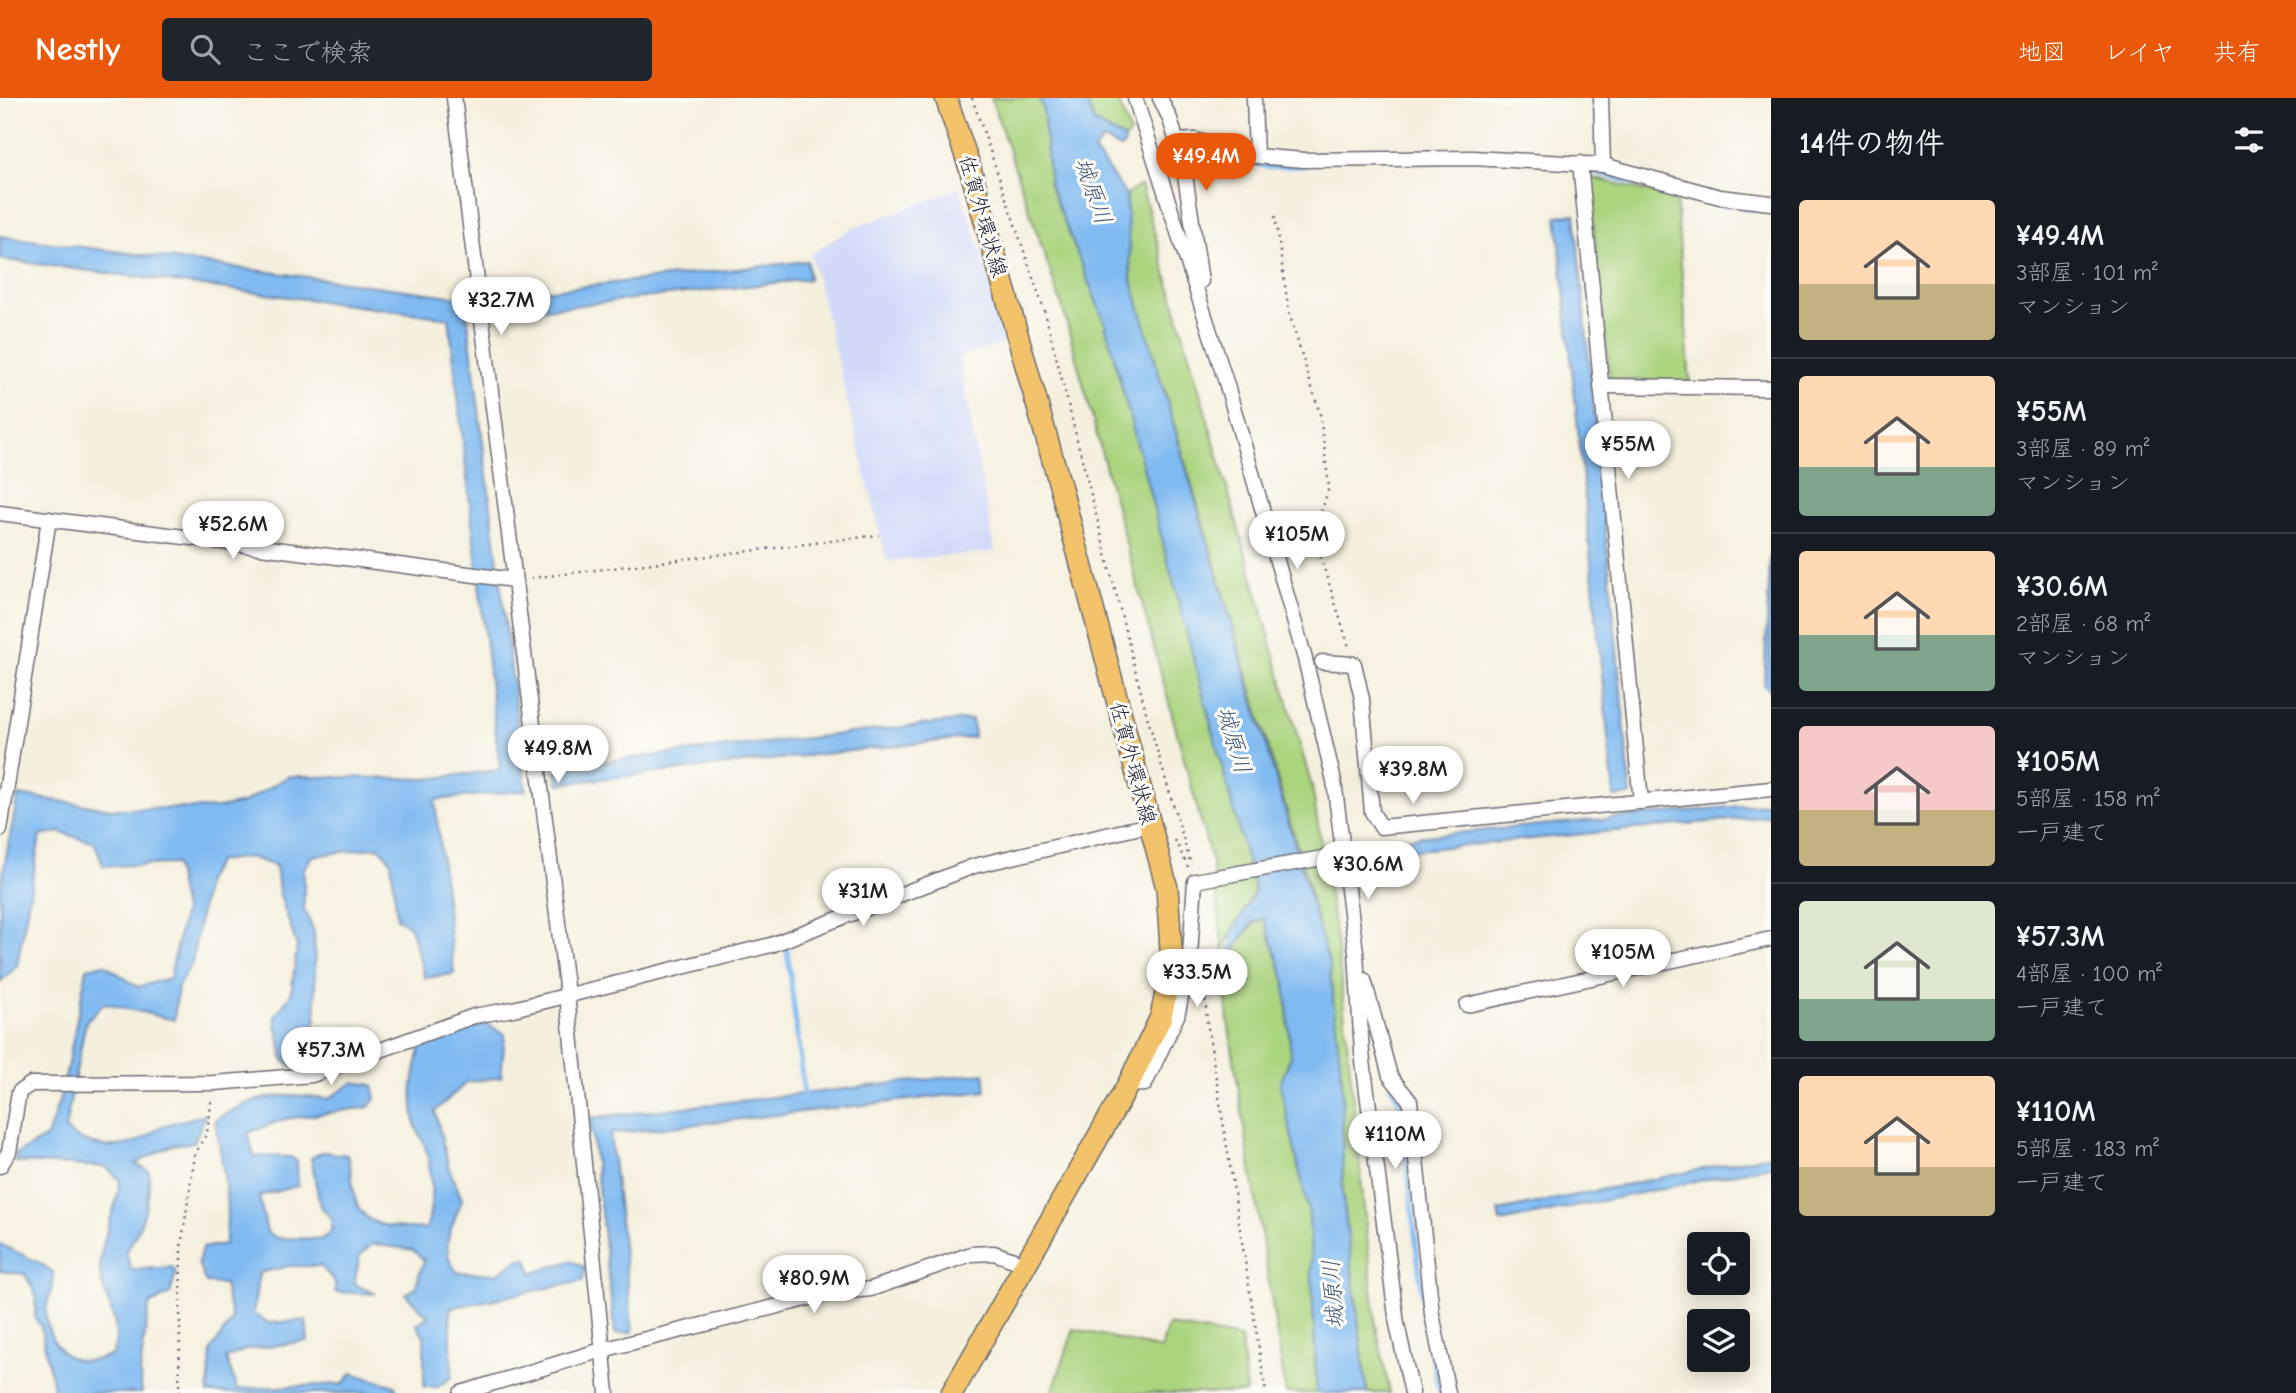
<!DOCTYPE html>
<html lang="ja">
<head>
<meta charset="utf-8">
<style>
	:root { --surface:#171b24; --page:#20242c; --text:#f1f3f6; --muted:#9ea1a6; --line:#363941; --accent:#ea580c }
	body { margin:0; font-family:"Comic Neue","Klee One",sans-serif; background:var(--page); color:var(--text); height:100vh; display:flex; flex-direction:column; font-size:26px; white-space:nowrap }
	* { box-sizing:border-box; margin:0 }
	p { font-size:23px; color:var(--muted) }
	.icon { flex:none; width:38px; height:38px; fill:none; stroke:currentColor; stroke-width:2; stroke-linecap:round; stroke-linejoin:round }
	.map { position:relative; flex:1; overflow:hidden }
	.drawer { display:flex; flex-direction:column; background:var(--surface); width:525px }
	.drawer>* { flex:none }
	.buttons { position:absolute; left:1687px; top:1134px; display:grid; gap:14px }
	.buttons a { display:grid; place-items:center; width:63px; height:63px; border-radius:7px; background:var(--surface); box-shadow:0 4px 18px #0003; font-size:35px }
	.price { position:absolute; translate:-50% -60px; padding:0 16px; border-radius:24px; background:#fff; color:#222; font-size:23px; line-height:46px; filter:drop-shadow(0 2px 4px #0008) }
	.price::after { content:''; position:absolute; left:50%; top:42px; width:21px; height:16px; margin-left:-10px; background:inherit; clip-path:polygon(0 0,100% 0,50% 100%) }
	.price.current { background:var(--accent); color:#fff }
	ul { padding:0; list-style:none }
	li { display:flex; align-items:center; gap:21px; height:175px; padding:0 28px }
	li+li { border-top:2px solid var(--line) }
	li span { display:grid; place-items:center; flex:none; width:196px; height:140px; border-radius:7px; color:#555 }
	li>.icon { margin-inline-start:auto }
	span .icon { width:84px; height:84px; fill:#fffc; stroke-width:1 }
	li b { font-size:30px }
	h2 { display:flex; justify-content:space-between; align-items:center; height:84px; padding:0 28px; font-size:30px }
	header { display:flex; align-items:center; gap:42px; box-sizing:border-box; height:98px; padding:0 35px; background:var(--accent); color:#fff }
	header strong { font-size:33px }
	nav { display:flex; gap:38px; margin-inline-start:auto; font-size:24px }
	.search { width:490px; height:63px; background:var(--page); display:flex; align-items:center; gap:18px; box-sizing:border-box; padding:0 24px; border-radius:7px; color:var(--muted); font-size:26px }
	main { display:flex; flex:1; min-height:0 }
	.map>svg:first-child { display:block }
	.built { fill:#d2d9f9 }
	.green { fill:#abd47f; stroke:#667b5d; stroke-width:2 }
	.water { fill:#7fbaf1; stroke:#506e96; stroke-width:2 }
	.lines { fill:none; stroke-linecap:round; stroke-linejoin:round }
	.stream { stroke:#7fbaf1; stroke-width:5 }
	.street-casing { stroke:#6c6a74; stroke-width:17 }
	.primary-casing { stroke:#6c6a74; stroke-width:24 }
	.path { stroke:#6c6a74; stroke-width:2.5; stroke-dasharray:2 5; stroke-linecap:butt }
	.street { stroke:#fff; stroke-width:14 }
	.primary { stroke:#f2c36a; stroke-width:21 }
	.labels { text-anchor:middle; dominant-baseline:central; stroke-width:6; stroke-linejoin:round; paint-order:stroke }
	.street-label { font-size:21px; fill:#22223b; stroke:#fdfcf7 }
	.water-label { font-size:23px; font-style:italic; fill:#43577b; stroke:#fdfcf7 }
</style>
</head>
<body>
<header>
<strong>Nestly</strong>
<div class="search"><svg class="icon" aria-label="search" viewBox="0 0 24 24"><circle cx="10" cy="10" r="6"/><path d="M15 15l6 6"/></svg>ここで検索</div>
<nav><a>地図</a><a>レイヤ</a><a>共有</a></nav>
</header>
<main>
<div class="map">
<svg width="1771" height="1295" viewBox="0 0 1771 1295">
	<rect width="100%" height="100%" fill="#fdfcf7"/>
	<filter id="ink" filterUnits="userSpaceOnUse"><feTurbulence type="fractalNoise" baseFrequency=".0143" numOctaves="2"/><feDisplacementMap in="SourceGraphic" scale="14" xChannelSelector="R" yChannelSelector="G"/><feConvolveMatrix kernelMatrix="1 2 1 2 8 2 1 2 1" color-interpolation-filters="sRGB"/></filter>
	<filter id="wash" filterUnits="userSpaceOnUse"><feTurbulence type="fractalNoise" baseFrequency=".00686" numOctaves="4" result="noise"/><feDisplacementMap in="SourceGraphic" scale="28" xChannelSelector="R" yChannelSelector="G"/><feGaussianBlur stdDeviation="1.57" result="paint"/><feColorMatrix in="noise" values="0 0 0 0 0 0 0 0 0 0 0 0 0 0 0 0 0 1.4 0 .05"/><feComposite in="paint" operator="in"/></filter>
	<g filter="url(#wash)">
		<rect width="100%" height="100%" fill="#f5f0de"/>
		<!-- built -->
		<path class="built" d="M960 90 1010 244 959 260 995 454 887 463 811 156 851 131Z"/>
		<!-- green -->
		<g class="green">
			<path d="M991 0H1039L1043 9 1050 88 1105 225 1255 793 1223 852 1212 765 1063 211Z"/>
			<path d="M1085 0H1117L1130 35 1125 41 1095 25Z"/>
			<path d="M1588 79 1676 100 1690 285 1610 281Z"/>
			<path d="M1141 87 1312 689 1338 853 1376 1228 1390 1295H1367L1343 1098 1342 982 1308 785 1131 179 1126 97Z"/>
			<path d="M1264 820 1285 882 1291 958 1280 986 1309 1116 1317 1295H1286L1228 923C1227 909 1224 892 1226 878 1229 857 1245 828 1264 820Z"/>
			<path d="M1168 1227 1241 1240 1246 1295H1052L1074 1231 1161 1251Z"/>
		</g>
		<!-- water -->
		<g class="water">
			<path d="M1039 0H1085L1095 25 1125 41 1124 48 1120 50 1103 42 1094 52 1126 97 1131 179 1329 865 1342 982 1343 1098 1367 1295H1317L1309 1116 1280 986 1291 958 1285 882 1264 820 1252 825 1239 844 1229 840 1255 793 1105 225 1050 88 1043 9Z"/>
			<path d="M1575 116 1631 697 1614 699 1557 118Z"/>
			<path d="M0 138 465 200 526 692 435 702 454 876 425 880 410 829 397 820 391 763 379 749 312 758 304 771V811L314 834 316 923 304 943 306 962 292 969 283 961 275 919 291 896 297 848 279 794 276 768 249 759 218 763 206 783 192 865 178 888 174 922 105 905 86 923 65 1031C88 1051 120 1054 148 1038 153 1035 157 1031 162 1028 175 1023 191 1021 205 1017L194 1044 172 1047 135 1066 149 1073C151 1100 142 1131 126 1153L131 1172 172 1169 176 1175 170 1196 149 1207 140 1273 142 1295H54L41 1229 35 1219 36 1197 25 1176 0 1173V1146L40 1165 53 1174C55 1187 50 1194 47 1206 42 1229 58 1263 85 1263 93 1263 103 1259 112 1257 126 1223 98 1196 100 1167 102 1137 117 1111 120 1082L106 1069 16 1064V1056L47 1039 63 991 87 870 104 866 138 889 170 880 184 813 175 766 103 768 95 745 59 734 40 738 17 868 0 884V790L18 697 112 711 218 710 243 705 289 678 427 681 500 672 449 220 0 161Z"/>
			<path d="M807 163 809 181 492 217 490 199Z"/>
			<path d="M1771 439V593L1764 587Z"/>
			<path d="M972 621 974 639 558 686 556 669Z"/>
			<path d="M1771 705V718L1385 755 1384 742Z"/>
			<path d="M486 926 505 936 501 979 467 984 435 1013 450 1073 462 1101C453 1129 437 1149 457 1174L496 1176 519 1161H527L532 1175 571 1163 585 1169 583 1183 450 1210 452 1279 438 1289H424V1238L417 1227 428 1218 405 1196 415 1191 424 1162 413 1152 373 1146 360 1157 354 1186 376 1196 335 1194V1184L321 1168H289L259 1175 253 1216 269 1225 306 1222 308 1243 245 1252 226 1260 237 1291 343 1286 352 1275 395 1288 397 1295H208L211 1252 232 1222 224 1186 206 1185 198 1165 202 1150 225 1146C231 1105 222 1063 215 1022 254 998 282 993 328 1001L354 984 373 987 376 1000 369 1009 285 1021 248 1035 254 1058 291 1059 297 1064 298 1088 259 1098 267 1134 277 1140 322 1141 331 1133V1120L320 1108 311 1060 322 1054 347 1057C354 1073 350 1091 357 1106 368 1133 402 1129 426 1131 435 1107 432 1069 424 1045 421 1038 416 1032 415 1025 410 998 413 975 421 949L444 937Z"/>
			<path d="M984 975 986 993 610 1036 633 1234 615 1236 590 1020Z"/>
			<path d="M1771 1057V1068L1500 1124 1498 1113Z"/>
		</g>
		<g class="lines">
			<!-- stream -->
			<g class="stream">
				<path d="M1187 52 1269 69 1304 68"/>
				<path d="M1593 74 1728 108"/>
				<path d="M1742 110 1771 112"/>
				<path d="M787 851 804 996"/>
				<path d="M1221 867 1239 838"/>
				<path d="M1172 944 1189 913"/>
				<path d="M1390 988 1400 1005 1425 1224 1440 1295"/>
			</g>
		</g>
	</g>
	<g filter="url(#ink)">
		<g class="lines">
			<!-- street casing -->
			<g class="street-casing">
				<g id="street">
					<path d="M454 0 567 896 607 1295"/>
					<path d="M1135 0 1226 284 1305 561 1334 683 1356 854 1362 955 1397 1226 1412 1295"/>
					<path d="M1160 0 1170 21 1183 64 1201 183"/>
					<path d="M1254 0 1256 58"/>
					<path d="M1601 0 1603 67"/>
					<path d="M1177 43 1195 42 1256 58 1304 62 1472 60 1603 67 1720 99 1771 105"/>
					<path d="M1580 65 1641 704"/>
					<path d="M1601 288 1771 290"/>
					<path d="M0 415 514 482"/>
					<path d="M1322 564 1354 566 1362 601 1372 714 1381 729 1771 691"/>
					<path d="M0 732 49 421"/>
					<path d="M1364 882 1390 978 1410 1003 1432 1216 1448 1295"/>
					<path d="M1467 907 1771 841"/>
					<path d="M1128 987 1145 986 1177 918 1190 857 1195 783 1345 756"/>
					<path d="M0 1068 9 1054 19 994 31 986 214 985 312 977 474 918 513 911 771 847 974 768 1149 727"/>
					<path d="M461 1295 602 1252 830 1195 871 1191 971 1156 994 1155 1025 1166"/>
				</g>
			</g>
			<!-- primary casing -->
			<g class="primary-casing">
				<path id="primary" d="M946 0 970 70 1060 387 1167 790 1172 866 1161 919 1128 987 952 1295"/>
			</g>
			<!-- path -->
			<g class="path">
				<path d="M972 0 1045 215 1147 618 1191 767"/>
				<path d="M1275 118 1289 215 1320 316 1329 389 1314 438 1349 549"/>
				<path d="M531 480 879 437"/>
				<path d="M1175 742 1189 771"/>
				<path d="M1203 874 1207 923 1266 1295"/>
				<path d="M179 1295 181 1149 195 1056 207 1035 212 999"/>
			</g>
			<!-- street -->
			<use href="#street" class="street"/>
			<!-- primary -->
			<use href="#primary" class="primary"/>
		</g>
	</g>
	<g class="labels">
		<!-- street labels -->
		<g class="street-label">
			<text transform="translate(983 118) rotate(74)">佐賀外環状線</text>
			<text transform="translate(1133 665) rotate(75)">佐賀外環状線</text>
		</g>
		<!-- water labels -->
		<g class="water-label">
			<text transform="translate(1093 93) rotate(71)">城原川</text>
			<text transform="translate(1234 642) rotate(74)">城原川</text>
			<text transform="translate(1333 1196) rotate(-94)">城原川</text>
		</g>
	</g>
</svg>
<div class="buttons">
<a><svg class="icon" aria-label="locate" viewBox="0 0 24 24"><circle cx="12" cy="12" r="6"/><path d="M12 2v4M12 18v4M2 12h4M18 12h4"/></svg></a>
<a><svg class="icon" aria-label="layers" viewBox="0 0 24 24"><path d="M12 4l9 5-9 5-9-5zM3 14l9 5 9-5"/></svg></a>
</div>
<b class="price current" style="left:1206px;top:95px">¥49.4M</b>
<b class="price" style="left:501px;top:239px">¥32.7M</b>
<b class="price" style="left:1628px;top:383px">¥55M</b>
<b class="price" style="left:233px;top:463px">¥52.6M</b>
<b class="price" style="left:1297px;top:473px">¥105M</b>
<b class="price" style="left:558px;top:687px">¥49.8M</b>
<b class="price" style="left:1413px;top:708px">¥39.8M</b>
<b class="price" style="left:1368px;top:803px">¥30.6M</b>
<b class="price" style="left:863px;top:830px">¥31M</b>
<b class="price" style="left:1623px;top:891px">¥105M</b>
<b class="price" style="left:1197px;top:911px">¥33.5M</b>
<b class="price" style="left:331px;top:989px">¥57.3M</b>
<b class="price" style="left:1395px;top:1073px">¥110M</b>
<b class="price" style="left:814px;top:1217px">¥80.9M</b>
</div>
<section class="drawer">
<h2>14件の物件<svg class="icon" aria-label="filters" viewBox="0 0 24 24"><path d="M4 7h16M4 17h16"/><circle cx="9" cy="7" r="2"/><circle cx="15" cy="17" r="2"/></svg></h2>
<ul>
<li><span style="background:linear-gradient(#ffd9b3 60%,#c2b280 0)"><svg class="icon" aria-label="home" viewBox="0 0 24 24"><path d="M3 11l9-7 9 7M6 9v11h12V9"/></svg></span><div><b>¥49.4M</b><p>3部屋 · 101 m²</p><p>マンション</p></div></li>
<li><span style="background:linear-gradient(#ffd9b3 65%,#7fa58c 0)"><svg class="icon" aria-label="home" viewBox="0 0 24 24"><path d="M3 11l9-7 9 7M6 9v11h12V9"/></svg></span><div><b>¥55M</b><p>3部屋 · 89 m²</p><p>マンション</p></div></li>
<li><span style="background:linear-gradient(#ffd9b3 60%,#7fa58c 0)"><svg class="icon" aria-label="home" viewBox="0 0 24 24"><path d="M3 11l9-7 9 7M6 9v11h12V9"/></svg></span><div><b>¥30.6M</b><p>2部屋 · 68 m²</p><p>マンション</p></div></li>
<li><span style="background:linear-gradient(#f6c9c9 60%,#c2b280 0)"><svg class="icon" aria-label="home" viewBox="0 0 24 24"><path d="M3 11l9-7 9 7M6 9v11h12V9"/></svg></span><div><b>¥105M</b><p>5部屋 · 158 m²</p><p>一戸建て</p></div></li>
<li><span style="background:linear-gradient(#dfe7d0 70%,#7fa58c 0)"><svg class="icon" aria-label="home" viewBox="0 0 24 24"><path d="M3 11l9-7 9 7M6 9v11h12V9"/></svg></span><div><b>¥57.3M</b><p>4部屋 · 100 m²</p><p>一戸建て</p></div></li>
<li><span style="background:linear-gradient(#ffd9b3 65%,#c2b280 0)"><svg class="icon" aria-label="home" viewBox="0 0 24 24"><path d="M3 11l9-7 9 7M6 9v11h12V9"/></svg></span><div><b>¥110M</b><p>5部屋 · 183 m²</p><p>一戸建て</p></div></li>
</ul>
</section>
</main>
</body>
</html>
